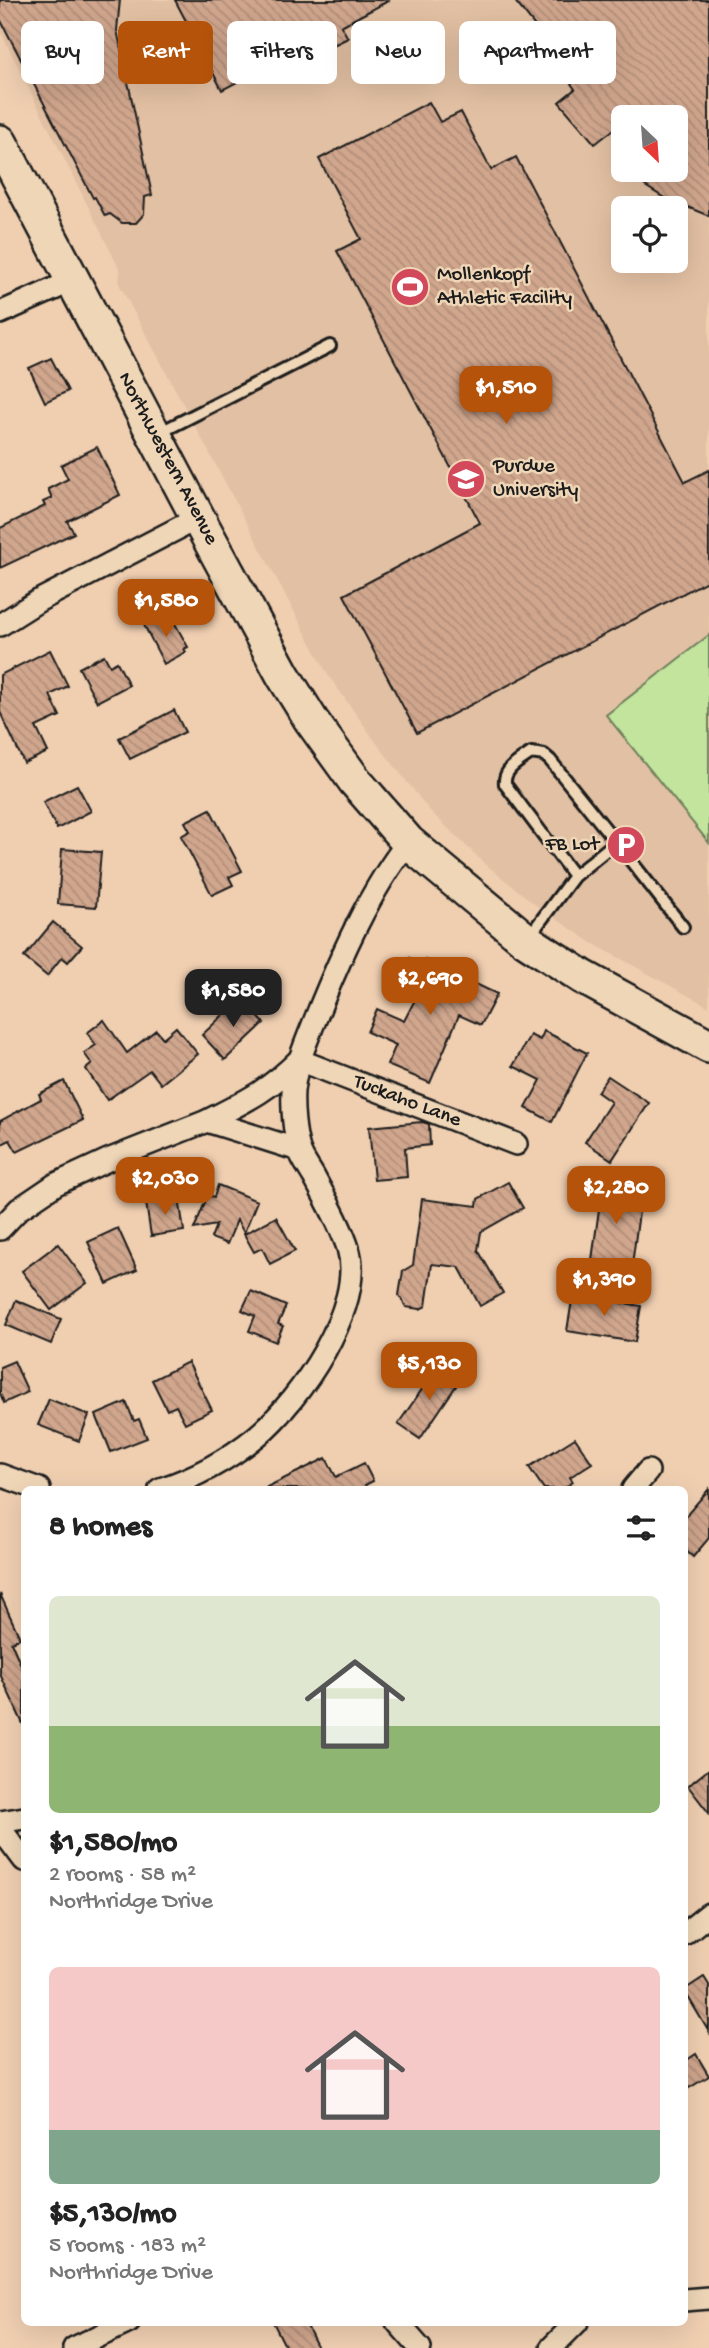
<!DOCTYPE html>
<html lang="en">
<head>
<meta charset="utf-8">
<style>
	:root { --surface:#fff; --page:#f6f6f6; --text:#222; --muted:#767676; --accent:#b45309 }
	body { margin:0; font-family:"Gochi Hand",sans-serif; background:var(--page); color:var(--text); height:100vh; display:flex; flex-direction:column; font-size:26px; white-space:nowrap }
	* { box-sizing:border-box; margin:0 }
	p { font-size:23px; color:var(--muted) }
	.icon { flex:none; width:38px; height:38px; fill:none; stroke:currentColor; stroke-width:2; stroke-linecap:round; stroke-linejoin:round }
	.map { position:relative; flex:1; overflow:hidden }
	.drawer { position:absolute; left:21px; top:1486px; width:667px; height:840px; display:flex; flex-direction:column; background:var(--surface); border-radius:10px; box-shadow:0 7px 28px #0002 }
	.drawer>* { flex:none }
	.guide { position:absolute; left:21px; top:21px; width:668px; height:63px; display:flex; gap:14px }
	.needle { width:46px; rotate:155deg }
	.tools { position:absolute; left:611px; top:105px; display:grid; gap:14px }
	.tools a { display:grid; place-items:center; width:77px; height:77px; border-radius:10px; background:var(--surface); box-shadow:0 7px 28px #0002; font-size:35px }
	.price { position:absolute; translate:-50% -60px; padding:0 16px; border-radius:14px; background:var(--accent); color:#fff; font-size:23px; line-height:46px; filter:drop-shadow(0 2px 4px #0008) }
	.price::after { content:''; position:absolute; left:50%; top:42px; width:21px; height:16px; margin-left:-10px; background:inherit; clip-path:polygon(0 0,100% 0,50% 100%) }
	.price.on { background:#222; color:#fff }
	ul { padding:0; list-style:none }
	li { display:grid; align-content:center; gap:14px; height:371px; padding:0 28px }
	li span { display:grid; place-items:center; height:217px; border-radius:10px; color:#555 }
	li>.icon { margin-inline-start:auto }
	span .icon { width:126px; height:126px; fill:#fffc; stroke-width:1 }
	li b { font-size:30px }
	h2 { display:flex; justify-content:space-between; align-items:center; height:84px; padding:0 28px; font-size:30px }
	.tag { padding:0 24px; border-radius:10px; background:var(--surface); box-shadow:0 7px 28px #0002; font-size:24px; line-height:63px }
	.tag.on { background:var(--accent); color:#fff }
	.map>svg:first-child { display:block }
	.built { fill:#e2c0a3; fill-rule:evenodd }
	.park { fill:#c2e49d; stroke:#6f805c; stroke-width:2 }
	.building { fill:url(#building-back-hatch); stroke:#1c1c1c; stroke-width:2 }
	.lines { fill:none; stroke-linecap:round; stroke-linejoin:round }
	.service-casing { stroke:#1c1c1c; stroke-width:16 }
	.minor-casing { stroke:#1c1c1c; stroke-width:26 }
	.primary-casing { stroke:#1c1c1c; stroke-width:38 }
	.service { stroke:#efd6b7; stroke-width:10 }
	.minor { stroke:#efd6b7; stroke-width:21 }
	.primary { stroke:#efd6b7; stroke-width:33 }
	.labels { text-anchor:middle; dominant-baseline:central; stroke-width:5; stroke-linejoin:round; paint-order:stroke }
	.poi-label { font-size:21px; fill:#1c1c1c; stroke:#efd6b7; text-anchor:start }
	.street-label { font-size:21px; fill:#1c1c1c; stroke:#efd6b7 }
</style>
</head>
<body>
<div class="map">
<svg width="709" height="2348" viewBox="0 0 709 2348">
	<defs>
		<pattern id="building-back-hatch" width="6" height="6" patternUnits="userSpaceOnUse" patternTransform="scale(1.75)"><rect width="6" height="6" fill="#d0a68d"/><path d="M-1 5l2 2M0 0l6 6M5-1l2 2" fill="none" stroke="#b28e79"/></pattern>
	</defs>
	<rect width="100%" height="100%" fill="#f0cfb1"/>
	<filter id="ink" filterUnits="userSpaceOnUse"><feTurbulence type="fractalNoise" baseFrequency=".0143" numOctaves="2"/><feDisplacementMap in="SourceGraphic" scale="14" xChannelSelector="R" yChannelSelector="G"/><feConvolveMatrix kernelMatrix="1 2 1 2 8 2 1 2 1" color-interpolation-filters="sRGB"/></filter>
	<g filter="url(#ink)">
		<!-- built -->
		<path class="built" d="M0 0H709V1007L592 943 537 906 485 864 429 810 378 745 328 675 119 284 120 270 0 31ZM623 117H676V170H623ZM623 208H676V261H623Z"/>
		<!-- park -->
		<path class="park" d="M709 635V843L606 715Z"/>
		<!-- building -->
		<g class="building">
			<path d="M0 0H120L117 30 152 195 145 197 144 214 136 223H122L110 214 105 216 95 197 93 198 0 19Z"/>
			<path d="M175 0H390L341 26 348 38 323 50 318 40 222 90Z"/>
			<path d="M514 0H709V216L663 197 645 186 654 170H676V117H623V141L613 130 595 144 559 102 575 89 538 40 543 36Z"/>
			<path d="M429 102 440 122 461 112 491 170 516 157 685 482 709 470V580L417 733 344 595 480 523 337 251 361 239 319 159Z"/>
			<path d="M51 358 68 391 45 402 29 368Z"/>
			<path d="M97 447 120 495 67 521 74 533 0 568V528L45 506 43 502 52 498 48 489 68 479 61 465Z"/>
			<path d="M161 617 165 624 173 620 188 647 184 649 186 652 164 664 144 625Z"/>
			<path d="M50 650 68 686 50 695 60 716 36 727 48 752 24 763 0 712V675Z"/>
			<path d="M104 655 110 666 117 662 129 685 97 702 79 668Z"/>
			<path d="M174 710 185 732 130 759 119 738Z"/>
			<path d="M77 785 91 811 57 829 43 802Z"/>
			<path d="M210 809 242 871 229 877 233 885 212 895 181 836 190 831 185 822Z"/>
			<path d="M62 849 101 852 96 907 58 904Z"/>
			<path d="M53 922 82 946 68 962 62 957 47 976 24 957Z"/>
			<path d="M410 958 422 965 425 960 497 994 481 1025 459 1015 430 1083 387 1065 396 1045 367 1032 377 1009 404 1021 419 992 399 982Z"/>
			<path d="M241 998 264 1023 225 1060 202 1035Z"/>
			<path d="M104 1020 127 1053 156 1030 163 1038 176 1027 198 1054 161 1084 150 1070 107 1100 86 1069 92 1064 84 1053 96 1045 87 1033Z"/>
			<path d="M544 1031 587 1053 552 1122 526 1108 541 1080 513 1066 530 1035 540 1040Z"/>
			<path d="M608 1076 649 1103 612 1160 585 1142 611 1102 597 1092Z"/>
			<path d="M64 1081 83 1120 17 1152 10 1140 0 1145V1121L41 1099 39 1094Z"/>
			<path d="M422 1122 429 1124 430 1145 405 1148 407 1177 374 1180 369 1127Z"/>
			<path d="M603 1180 627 1183 624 1203 640 1205 632 1265 592 1260Z"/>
			<path d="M508 1182 523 1208 481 1232 478 1250 503 1293 480 1306 459 1267 432 1264 426 1306 420 1309 406 1307 399 1295 403 1271 413 1265 422 1199 477 1206 478 1199Z"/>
			<path d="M218 1185 257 1201 244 1233 237 1220 227 1244 211 1238 216 1225 194 1229 208 1195 214 1197Z"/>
			<path d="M179 1198 184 1231 151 1236 146 1203Z"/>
			<path d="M276 1217 295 1251 270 1264 262 1248 254 1252 244 1234Z"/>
			<path d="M118 1228 137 1270 107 1284 88 1242Z"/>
			<path d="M58 1244 87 1283 51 1310 22 1271Z"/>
			<path d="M251 1291 286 1306 278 1324 283 1326 276 1342 249 1331 255 1316 242 1310Z"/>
			<path d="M573 1294 641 1306 635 1342 567 1331Z"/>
			<path d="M16 1300 61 1319 51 1344 6 1325Z"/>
			<path d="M14 1361 28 1392 4 1403 0 1393V1367Z"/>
			<path d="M188 1362 212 1410 185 1423 176 1406 167 1410 152 1380Z"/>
			<path d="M439 1365 460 1380 420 1439 398 1424Z"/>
			<path d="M49 1399 89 1415 79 1441 38 1425Z"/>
			<path d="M126 1402 134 1421 139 1419 147 1438 111 1452 96 1415Z"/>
			<path d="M575 1438 592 1463 570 1477 573 1482 562 1489H544L529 1467Z"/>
			<path d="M326 1458 336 1477 364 1463 373 1481 365 1485 367 1489H263Z"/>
			<path d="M709 1489V1538L693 1557 684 1549V1518Z"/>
			<path d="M0 1594 20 1638 11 1642 24 1672V1726L0 1674Z"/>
			<path d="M709 1769V1813L688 1786Z"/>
			<path d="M704 1977 709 1985V2032L684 1990Z"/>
			<path d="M696 2054 709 2076 684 2091V2062Z"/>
			<path d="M273 2322H305L318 2348H286Z"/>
		</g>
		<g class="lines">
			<!-- service casing -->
			<g class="service-casing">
				<g id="service">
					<path d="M157 434 330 346"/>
					<path d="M616 842 683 927"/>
					<path d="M528 938 574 876 616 842 550 760 544 755 531 753C520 761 503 769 505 784L574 876"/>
				</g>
			</g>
			<!-- minor casing -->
			<g class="minor-casing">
				<g id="minor">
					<path d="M0 313 72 281"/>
					<path d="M0 625 38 601 198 518"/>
					<path d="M207 1121C246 1101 268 1091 299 1060L516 1144"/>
					<path d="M0 1229 19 1209 56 1184 108 1160 207 1121 299 1150"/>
					<path d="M0 1475 39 1489"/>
					<path d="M160 1489C194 1478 229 1459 257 1436 299 1401 366 1306 348 1248 340 1223 326 1200 314 1177 309 1168 301 1158 299 1149 294 1132 292 1108 293 1091 296 1064 307 1040 317 1015 340 958 370 890 408 842"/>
					<path d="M633 1489 648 1471"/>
					<path d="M0 1822 24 1818"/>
					<path d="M0 1828 24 1860"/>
					<path d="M684 1934 709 1914"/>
					<path d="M684 2300 709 2298"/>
					<path d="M397 2322 420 2348"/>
					<path d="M74 2348 129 2322"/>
					<path d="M551 2348 577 2322"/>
				</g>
			</g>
			<!-- primary casing -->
			<g class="primary-casing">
				<path id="primary" d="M0 142 198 518 283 675 311 720 355 781 408 842 526 940 583 977 709 1046"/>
			</g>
			<!-- service -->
			<use href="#service" class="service"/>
			<!-- minor -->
			<use href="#minor" class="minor"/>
			<!-- primary -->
			<use href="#primary" class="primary"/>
		</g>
	</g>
	<!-- icons -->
	<defs>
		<g id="stadium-disc" transform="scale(2.0125)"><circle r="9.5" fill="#d1495b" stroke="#efd6b7"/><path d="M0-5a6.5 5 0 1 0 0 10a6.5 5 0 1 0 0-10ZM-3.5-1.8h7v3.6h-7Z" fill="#fff"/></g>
		<g id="university-disc" transform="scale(2.0125)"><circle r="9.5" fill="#d1495b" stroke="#efd6b7"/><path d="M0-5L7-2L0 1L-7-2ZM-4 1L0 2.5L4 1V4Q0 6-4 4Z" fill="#fff"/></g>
		<g id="parking-disc" transform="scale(2.0125)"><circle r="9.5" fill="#d1495b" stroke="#efd6b7"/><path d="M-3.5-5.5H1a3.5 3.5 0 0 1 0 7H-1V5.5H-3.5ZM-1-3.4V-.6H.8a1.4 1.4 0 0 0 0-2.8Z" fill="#fff"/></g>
	</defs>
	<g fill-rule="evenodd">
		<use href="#stadium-disc" x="410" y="287"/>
		<use href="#university-disc" x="466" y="479"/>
		<use href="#parking-disc" x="626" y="845"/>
	</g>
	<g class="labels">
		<!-- poi labels -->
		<g class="poi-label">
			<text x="437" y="275">Mollenkopf<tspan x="437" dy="24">Athletic Facility</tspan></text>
			<text x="493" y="467">Purdue<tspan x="493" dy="24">University</tspan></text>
			<text x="599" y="845" text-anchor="end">FB Lot</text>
		</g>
		<!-- street labels -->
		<g class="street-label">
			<text transform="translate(167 459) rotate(62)">Northwestern Avenue</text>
			<text transform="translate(407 1102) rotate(21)">Tuckaho Lane</text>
		</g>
	</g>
</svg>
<div class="tools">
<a><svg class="needle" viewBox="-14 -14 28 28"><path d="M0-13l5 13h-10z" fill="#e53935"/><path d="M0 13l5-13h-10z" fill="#767676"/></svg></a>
<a><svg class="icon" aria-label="locate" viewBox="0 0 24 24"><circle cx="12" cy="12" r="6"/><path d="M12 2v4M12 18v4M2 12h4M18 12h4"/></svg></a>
</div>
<b class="price" style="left:506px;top:426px">$1,510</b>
<b class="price" style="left:166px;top:639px">$1,580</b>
<b class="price" style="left:430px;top:1017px">$2,690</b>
<b class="price on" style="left:233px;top:1029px">$1,580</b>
<b class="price" style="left:165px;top:1217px">$2,030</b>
<b class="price" style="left:616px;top:1226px">$2,280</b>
<b class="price" style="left:604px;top:1318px">$1,390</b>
<b class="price" style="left:429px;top:1402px">$5,130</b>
<div class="guide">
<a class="tag">Buy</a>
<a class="tag on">Rent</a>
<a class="tag">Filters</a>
<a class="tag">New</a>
<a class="tag">Apartment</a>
</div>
<section class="drawer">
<h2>8 homes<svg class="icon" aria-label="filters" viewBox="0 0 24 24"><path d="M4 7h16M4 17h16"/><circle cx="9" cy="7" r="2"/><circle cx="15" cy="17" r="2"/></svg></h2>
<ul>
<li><span style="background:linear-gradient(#dfe7d0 60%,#8fb573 0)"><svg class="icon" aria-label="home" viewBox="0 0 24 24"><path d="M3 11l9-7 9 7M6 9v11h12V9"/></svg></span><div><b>$1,580/mo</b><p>2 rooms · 58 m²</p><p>Northridge Drive</p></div></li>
<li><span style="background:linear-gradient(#f6c9c9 75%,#7fa58c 0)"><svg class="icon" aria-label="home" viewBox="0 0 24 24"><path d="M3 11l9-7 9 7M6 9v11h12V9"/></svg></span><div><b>$5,130/mo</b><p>5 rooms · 183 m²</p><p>Northridge Drive</p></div></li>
</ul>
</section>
</div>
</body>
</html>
